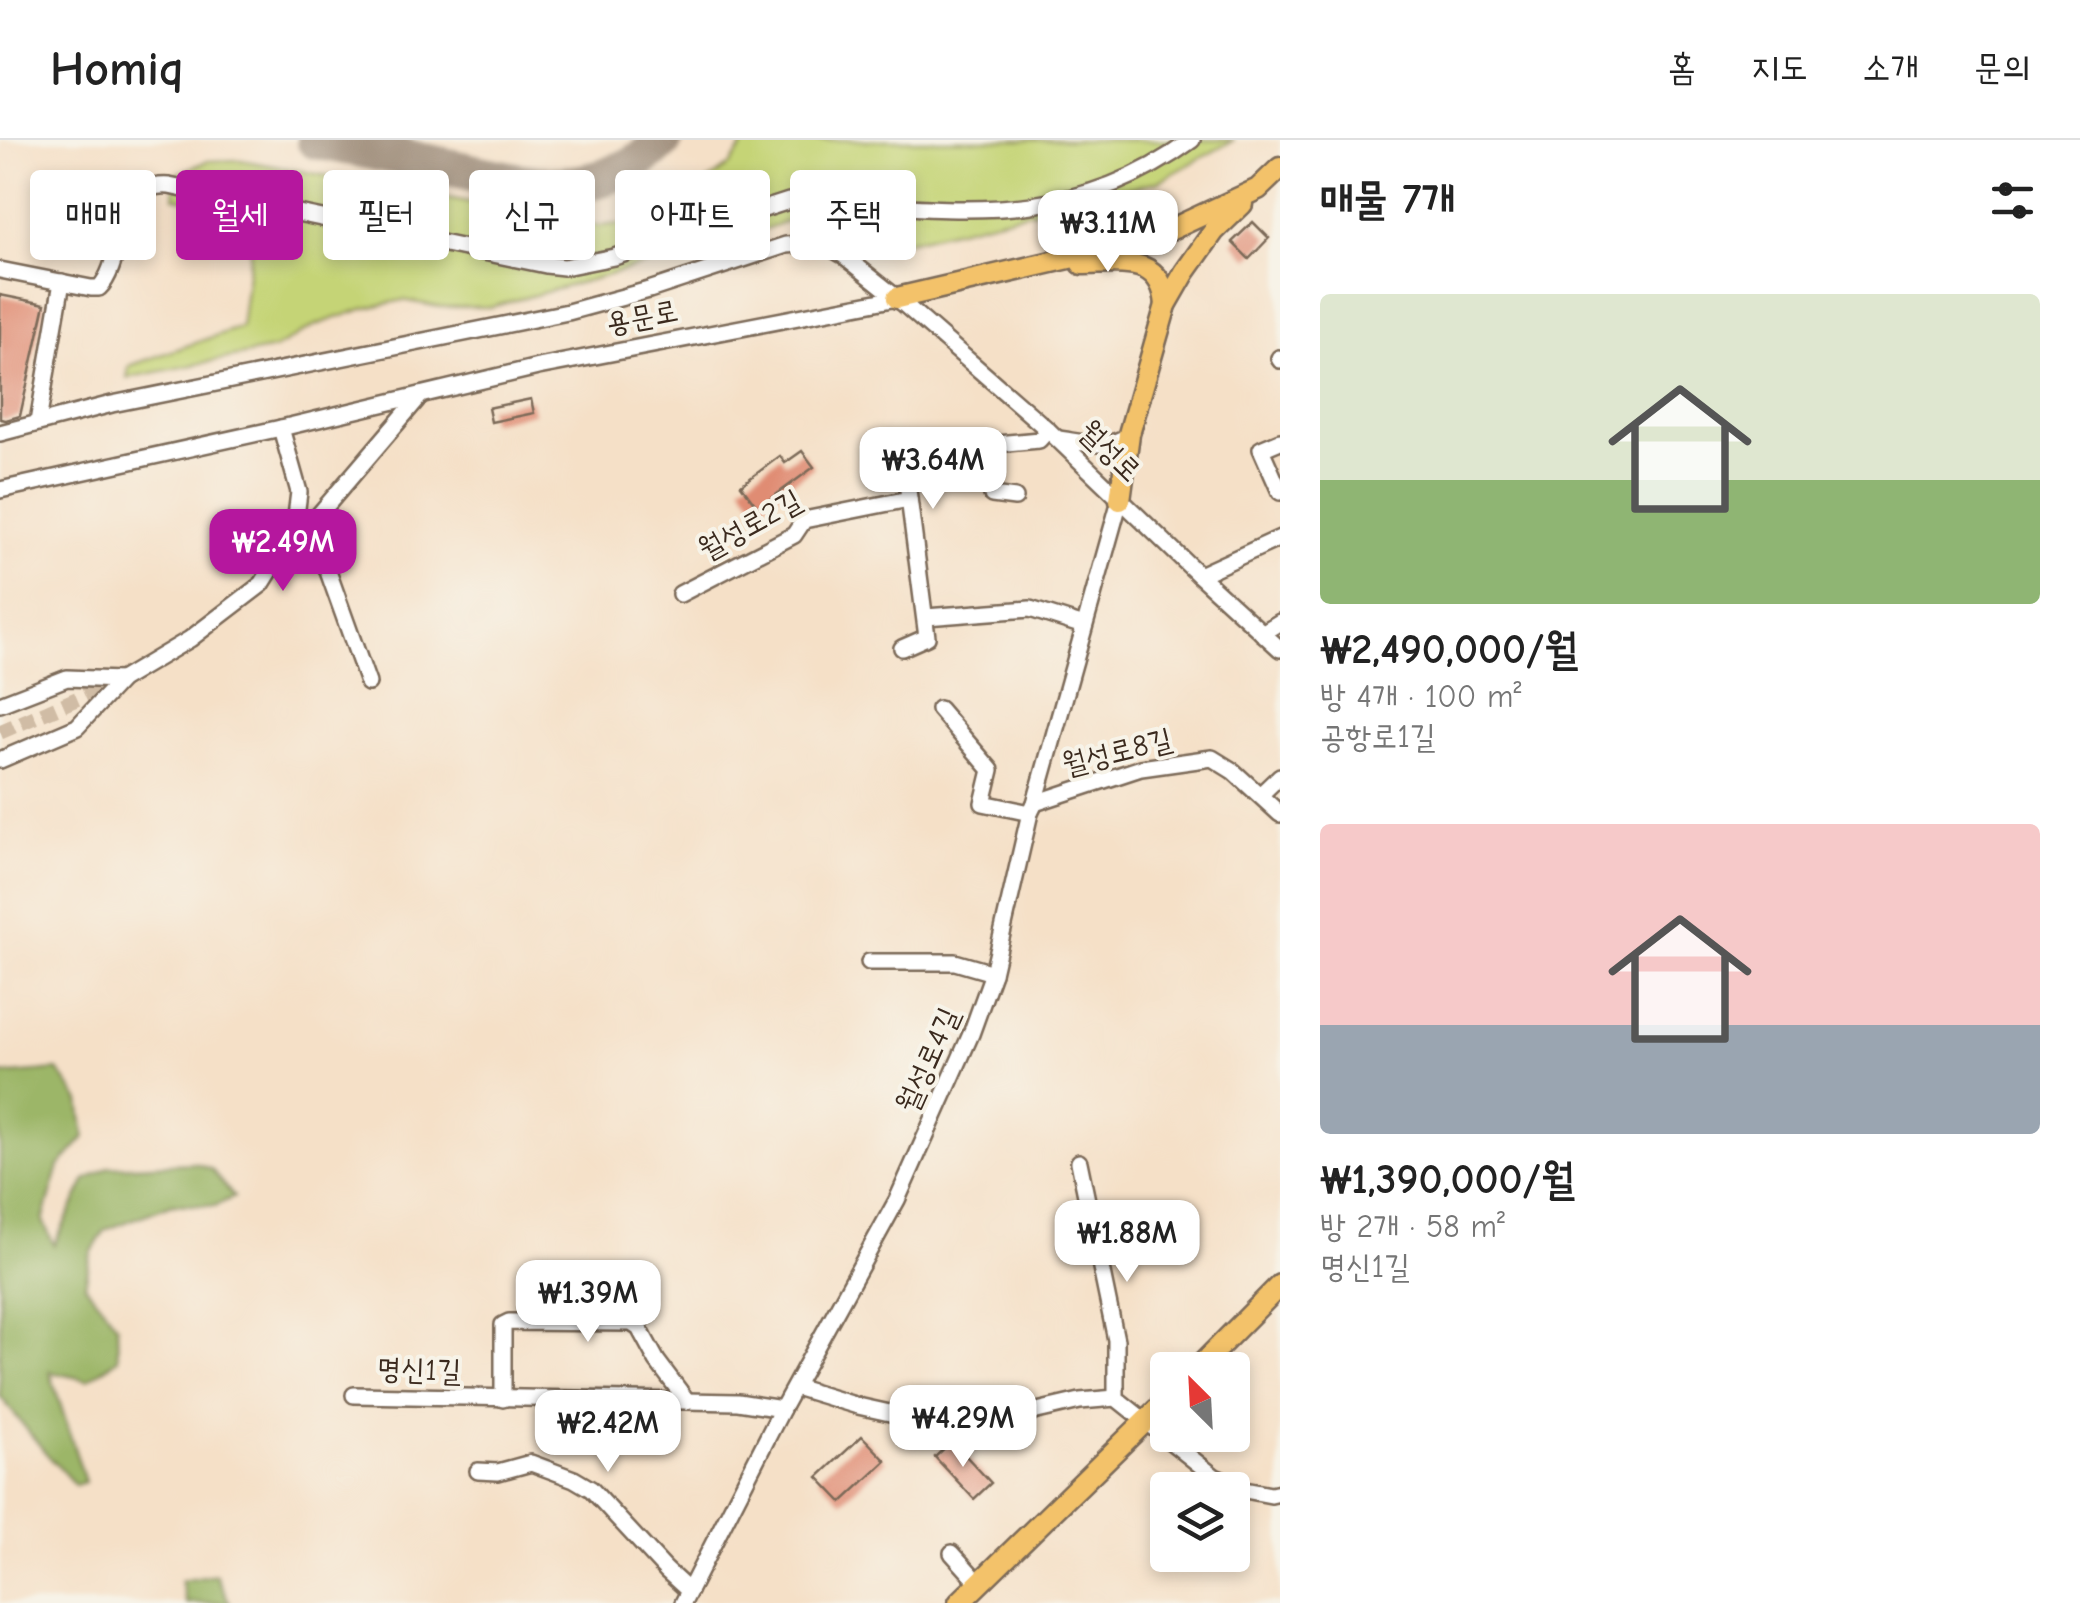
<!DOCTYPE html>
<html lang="ko">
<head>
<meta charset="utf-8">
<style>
	:root { --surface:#fff; --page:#f6f6f6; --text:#222; --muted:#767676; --line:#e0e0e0; --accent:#b5179e }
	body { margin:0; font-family:"Comic Neue","Poor Story",sans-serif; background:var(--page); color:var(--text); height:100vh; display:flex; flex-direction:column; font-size:38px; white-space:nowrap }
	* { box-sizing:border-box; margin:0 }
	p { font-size:32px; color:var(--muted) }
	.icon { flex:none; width:55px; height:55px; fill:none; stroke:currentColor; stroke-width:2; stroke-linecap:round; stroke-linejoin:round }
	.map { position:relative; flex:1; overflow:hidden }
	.drawer { display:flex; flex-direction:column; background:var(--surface); width:800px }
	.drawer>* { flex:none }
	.banner { position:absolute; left:30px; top:30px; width:950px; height:90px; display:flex; gap:20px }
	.needle { width:65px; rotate:336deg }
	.fabs { position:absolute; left:1150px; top:1212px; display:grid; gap:20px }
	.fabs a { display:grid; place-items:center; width:100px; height:100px; border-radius:10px; background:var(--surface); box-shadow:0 5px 15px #0003; font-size:50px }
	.price { position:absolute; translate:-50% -85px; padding:0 22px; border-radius:20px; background:#fff; color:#222; font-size:32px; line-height:65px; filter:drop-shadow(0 2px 5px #0008) }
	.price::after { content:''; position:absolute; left:50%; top:60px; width:30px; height:22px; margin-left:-15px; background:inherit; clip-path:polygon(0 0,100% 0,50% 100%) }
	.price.on { background:var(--accent); color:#fff }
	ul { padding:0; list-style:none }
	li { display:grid; align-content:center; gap:20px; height:530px; padding:0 40px }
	li span { display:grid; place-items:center; height:310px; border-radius:10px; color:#555 }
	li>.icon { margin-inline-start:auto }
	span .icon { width:180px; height:180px; fill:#fffc; stroke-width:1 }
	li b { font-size:42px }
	h2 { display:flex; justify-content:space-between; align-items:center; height:120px; padding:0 40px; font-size:42px }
	.chip { padding:0 35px; border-radius:10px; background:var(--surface); box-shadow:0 5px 15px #0003; font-size:35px; line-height:90px }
	.chip.on { background:var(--accent); color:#fff }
	header { display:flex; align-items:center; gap:60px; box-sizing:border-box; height:140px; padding:0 50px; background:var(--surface); border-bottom:2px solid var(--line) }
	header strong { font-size:48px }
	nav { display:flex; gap:55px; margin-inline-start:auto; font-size:35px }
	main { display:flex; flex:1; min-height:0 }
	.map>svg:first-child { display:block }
	.green { fill:#c5d476; stroke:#807f4a; stroke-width:2.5 }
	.forest { fill:#9cb667; stroke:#6c7042; stroke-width:2.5 }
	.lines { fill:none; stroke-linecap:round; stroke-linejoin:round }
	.taxiway { stroke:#988572; stroke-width:38 }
	.building { fill:#e08c73 }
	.minor-tunnel { stroke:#d0bca5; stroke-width:15; stroke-dasharray:15 8; stroke-linecap:butt }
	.minor-casing { stroke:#7c6a59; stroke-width:20 }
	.major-casing { stroke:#7c6a59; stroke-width:25 }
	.minor { stroke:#fff; stroke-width:15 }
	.major { stroke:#f3c26a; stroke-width:20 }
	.labels { text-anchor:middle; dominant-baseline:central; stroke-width:8; stroke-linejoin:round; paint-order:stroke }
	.street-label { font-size:30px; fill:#3b2a1e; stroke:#f7f3e8 }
</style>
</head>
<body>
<header>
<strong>Homiq</strong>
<nav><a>홈</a><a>지도</a><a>소개</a><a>문의</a></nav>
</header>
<main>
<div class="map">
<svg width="1280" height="1463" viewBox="0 0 1280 1463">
	<rect width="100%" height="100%" fill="#f7f3e8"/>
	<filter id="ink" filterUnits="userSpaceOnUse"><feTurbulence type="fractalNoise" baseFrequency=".01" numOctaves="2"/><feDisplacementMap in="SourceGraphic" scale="20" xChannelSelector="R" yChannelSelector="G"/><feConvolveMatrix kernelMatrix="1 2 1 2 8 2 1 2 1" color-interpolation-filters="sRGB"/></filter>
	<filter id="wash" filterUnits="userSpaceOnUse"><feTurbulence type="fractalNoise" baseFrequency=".0048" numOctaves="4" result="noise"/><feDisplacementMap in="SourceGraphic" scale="40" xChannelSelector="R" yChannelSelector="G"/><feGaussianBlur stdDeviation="2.25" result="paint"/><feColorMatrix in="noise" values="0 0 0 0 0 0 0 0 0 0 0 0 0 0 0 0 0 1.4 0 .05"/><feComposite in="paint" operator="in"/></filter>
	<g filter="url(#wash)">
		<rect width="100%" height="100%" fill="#f5e0c7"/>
		<!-- green -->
		<path class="green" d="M747 0H1234L1159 41 895 104 878 102 832 84 795 78 726 103 491 167H439L403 160 363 169 316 185 274 209 127 238 129 226 241 187 255 78 174 57 176 34 208 21 241 20 600 86 638 82 696 51 731 24Z"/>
		<!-- forest -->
		<g class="forest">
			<path d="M58 930 80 961 85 997 59 1026 43 1081 54 1105 86 1040 109 1027 195 1023 211 1029 234 1057 215 1066 173 1064 105 1090 91 1113 85 1145 117 1185 118 1219 88 1240 50 1232 85 1342 75 1345 45 1312 0 1256V935Z"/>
			<path d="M216 1435 230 1463H186L181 1441Z"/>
		</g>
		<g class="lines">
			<!-- taxiway -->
			<path class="taxiway" d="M315 0C366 10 417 20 467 31 497 37 529 46 559 45 597 45 638 27 664 0"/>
		</g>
		<g id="blocks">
			<!-- building -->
			<g class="building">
				<path d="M1253 82 1269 98 1249 119 1232 102Z"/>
				<path d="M0 155 45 164 20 276 6 280 0 279Z"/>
				<path d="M531 259 534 273 491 282 488 268Z"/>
				<path d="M802 311 814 327 758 368 741 345 780 316 785 323Z"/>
				<path d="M862 1296 886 1321 842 1362 818 1337Z"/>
				<path d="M952 1301 991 1343 974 1359 935 1317Z"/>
			</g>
		</g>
	</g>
	<g filter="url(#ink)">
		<use href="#blocks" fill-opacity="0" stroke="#7c6a59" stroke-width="2.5"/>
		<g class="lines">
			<!-- minor-tunnel -->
			<path class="minor-tunnel" d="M0 592 120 540"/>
			<!-- minor casing -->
			<g class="minor-casing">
				<g id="minor">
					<path d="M0 130 91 148H99C127 120 111 42 169 46L546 125 564 127 614 117 789 61 809 60C952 69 1068 91 1192 0"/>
					<path d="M1279 218 1280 220"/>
					<path d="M38 282 62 142"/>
					<path d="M0 293 112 264 568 172 649 150 786 105 815 103 829 107 843 115 897 158 1048 290 1199 435 1280 509"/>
					<path d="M1058 299C1082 302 1110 311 1129 294"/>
					<path d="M1280 301 1261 309 1280 352"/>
					<path d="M983 305 992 355 1015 358"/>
					<path d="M0 350 281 288 538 227 897 158"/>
					<path d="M311 384 368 543"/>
					<path d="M293 405 421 255"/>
					<path d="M1199 435 1280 398"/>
					<path d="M680 454 794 395 804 380 909 359"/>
					<path d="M926 477 1030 469 1084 486"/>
					<path d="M1262 493 1280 482"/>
					<path d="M902 508 927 497 904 319 933 310 953 308 1039 300 1048 290"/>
					<path d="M0 564 67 538 121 540"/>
					<path d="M939 569 991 630 983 663 1030 673"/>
					<path d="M0 620 77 587 121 540 190 499 262 444 294 393 299 352 281 288"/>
					<path d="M1260 655 1280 636"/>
					<path d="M1035 663 1141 628 1212 618 1233 631 1280 674"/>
					<path d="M869 822H955L993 833"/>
					<path d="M1079 1022 1116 1200V1258L1215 1337 1245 1350 1271 1355 1280 1353"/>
					<path d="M795 1247 858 1266 935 1283 970 1288H987L1037 1271 1080 1261 1116 1258"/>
					<path d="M354 1255 738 1262 782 1269"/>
					<path d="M503 1259V1185L509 1182 631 1183 639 1188 657 1221 687 1261"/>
					<path d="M478 1331 498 1332 531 1323 574 1339 591 1349 666 1430 689 1451"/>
					<path d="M952 1413 979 1443"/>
					<path d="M683 1463 782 1269 897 1060 971 894 993 833 1030 673 1035 663 1120 360"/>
				</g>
			</g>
			<!-- major casing -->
			<g class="major-casing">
				<g id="major">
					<path d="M1082 124C1120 124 1162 114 1166 165"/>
					<path d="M897 158 1121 106 1172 89 1258 49 1280 28"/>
					<path d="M1120 360 1129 294 1166 165 1185 132 1214 91 1242 64"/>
					<path d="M1196 1230 1280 1145"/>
					<path d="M959 1463 1168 1259"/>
				</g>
			</g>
			<!-- minor -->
			<use href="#minor" class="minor"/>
			<!-- major -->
			<use href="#major" class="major"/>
		</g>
	</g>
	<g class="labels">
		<!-- street labels -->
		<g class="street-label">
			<text transform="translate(642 177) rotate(-11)">용문로</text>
			<text transform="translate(1110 311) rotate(44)">월성로</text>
			<text transform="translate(750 385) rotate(-29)">월성로2길</text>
			<text transform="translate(1117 612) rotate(-14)">월성로8길</text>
			<text transform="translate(928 920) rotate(-66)">월성로4길</text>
			<text transform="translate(419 1230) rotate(2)">명신1길</text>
		</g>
	</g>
</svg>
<div class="fabs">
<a><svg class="needle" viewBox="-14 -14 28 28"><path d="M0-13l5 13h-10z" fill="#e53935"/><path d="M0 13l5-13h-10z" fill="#767676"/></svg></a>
<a><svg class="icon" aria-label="layers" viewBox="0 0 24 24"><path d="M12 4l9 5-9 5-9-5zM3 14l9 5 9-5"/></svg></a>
</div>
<b class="price" style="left:1108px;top:135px">₩3.11M</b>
<b class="price" style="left:933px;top:372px">₩3.64M</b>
<b class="price on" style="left:283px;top:454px">₩2.49M</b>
<b class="price" style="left:1127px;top:1145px">₩1.88M</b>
<b class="price" style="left:588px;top:1205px">₩1.39M</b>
<b class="price" style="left:963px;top:1330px">₩4.29M</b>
<b class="price" style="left:608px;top:1335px">₩2.42M</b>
<div class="banner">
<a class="chip">매매</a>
<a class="chip on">월세</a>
<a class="chip">필터</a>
<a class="chip">신규</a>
<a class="chip">아파트</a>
<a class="chip">주택</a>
</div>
</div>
<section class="drawer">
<h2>매물 7개<svg class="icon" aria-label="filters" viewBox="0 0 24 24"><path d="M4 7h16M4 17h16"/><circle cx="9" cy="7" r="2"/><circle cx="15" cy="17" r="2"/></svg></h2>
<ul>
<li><span style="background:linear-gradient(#dfe7d0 60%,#8fb573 0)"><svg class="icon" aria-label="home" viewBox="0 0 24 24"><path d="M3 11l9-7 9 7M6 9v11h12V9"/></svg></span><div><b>₩2,490,000/월</b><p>방 4개 · 100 m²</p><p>공항로1길</p></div></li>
<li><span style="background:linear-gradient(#f6c9c9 65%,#9aa5b1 0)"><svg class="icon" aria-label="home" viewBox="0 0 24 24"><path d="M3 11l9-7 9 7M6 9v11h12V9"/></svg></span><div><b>₩1,390,000/월</b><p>방 2개 · 58 m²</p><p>명신1길</p></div></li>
</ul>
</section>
</main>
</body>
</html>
